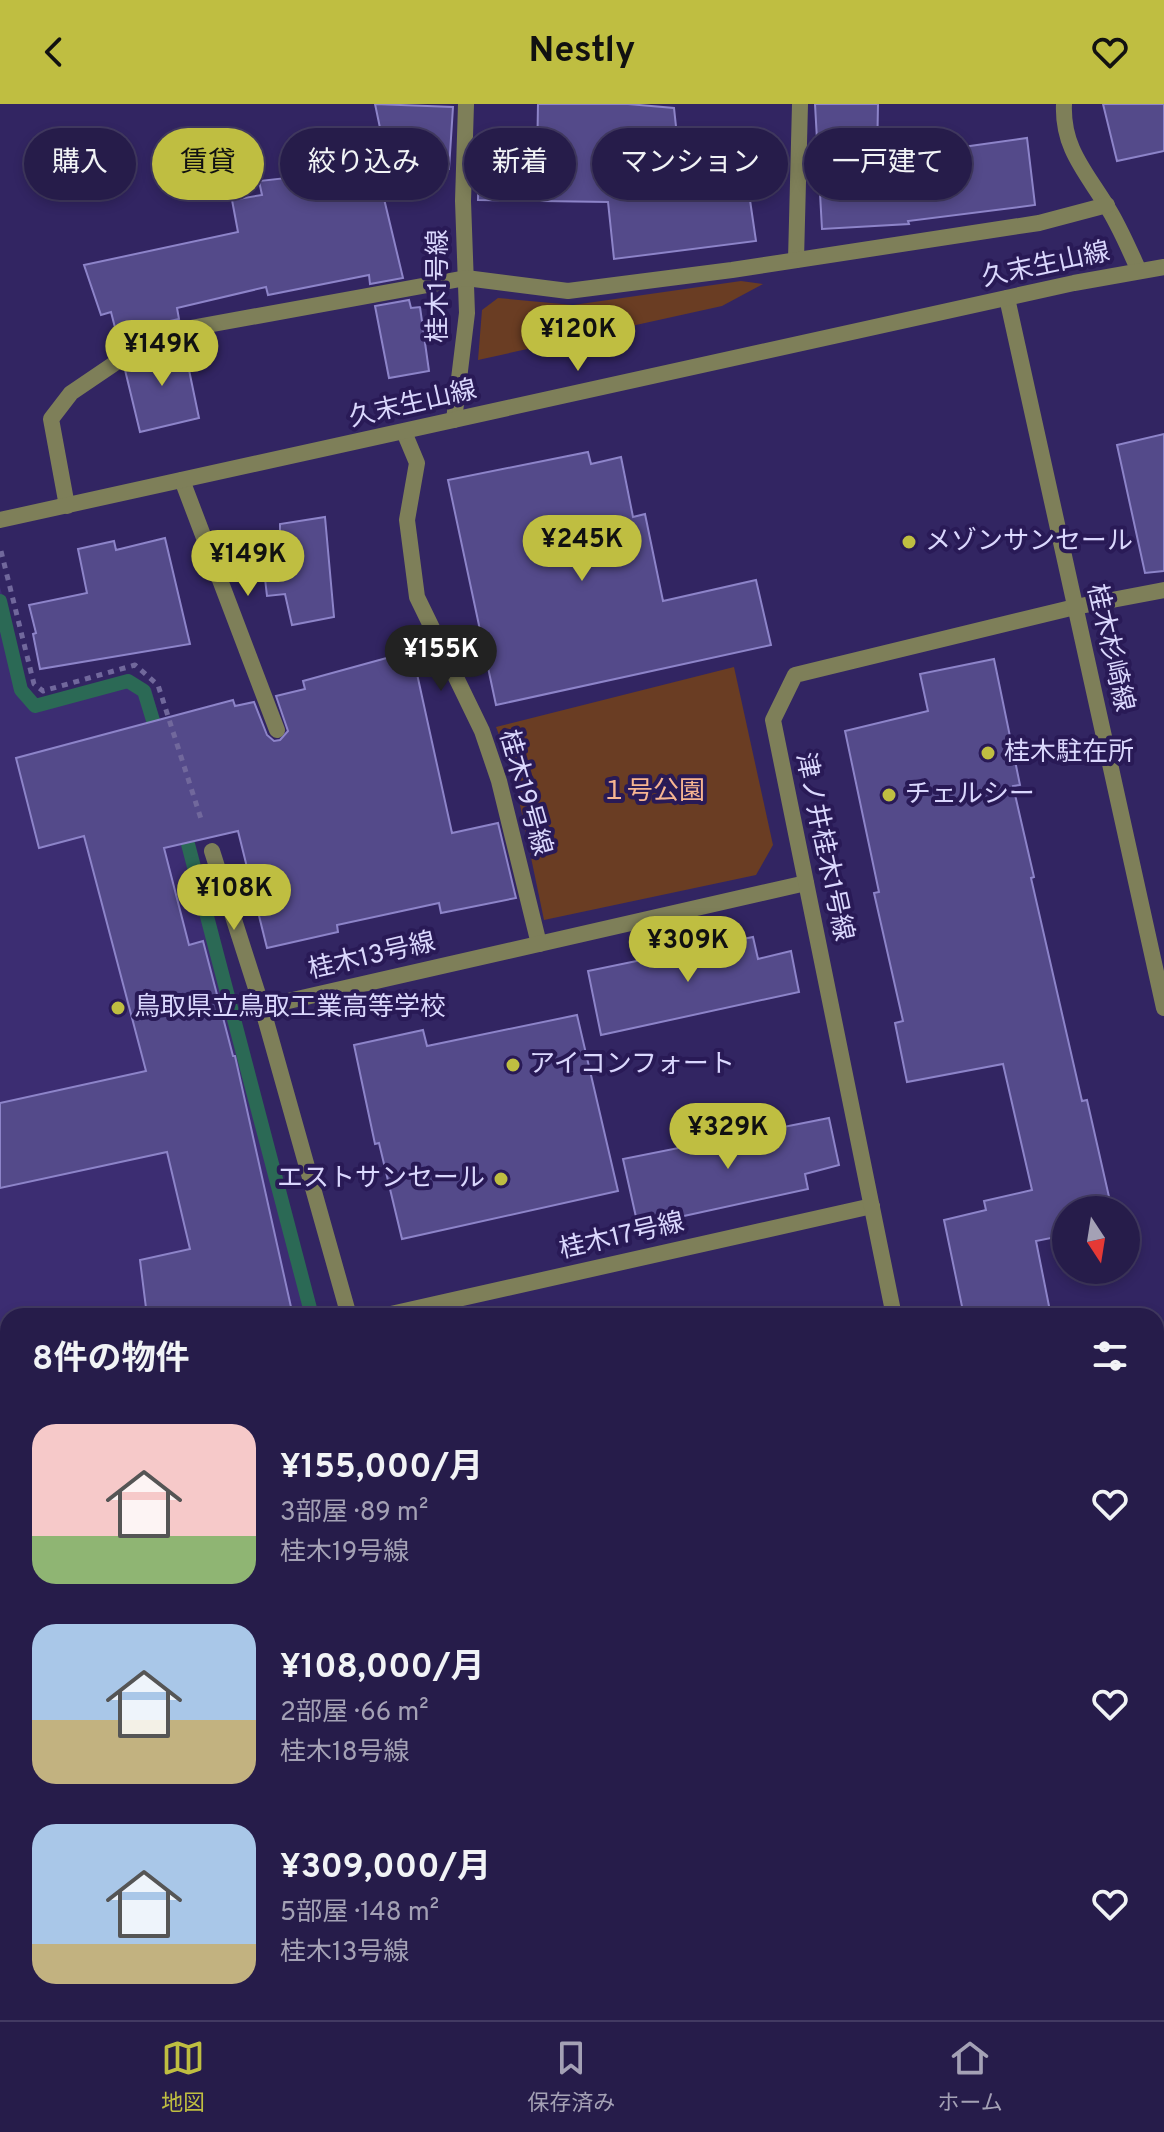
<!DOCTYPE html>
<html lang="ja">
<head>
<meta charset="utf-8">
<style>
	:root { --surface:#261c4a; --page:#2e2551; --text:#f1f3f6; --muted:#a4a1b5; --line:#423a62; --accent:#bfbe41 }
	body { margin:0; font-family:Overpass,"Noto Sans JP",sans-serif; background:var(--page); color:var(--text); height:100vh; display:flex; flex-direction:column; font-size:30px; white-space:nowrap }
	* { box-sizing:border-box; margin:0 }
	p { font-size:26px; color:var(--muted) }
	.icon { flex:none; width:44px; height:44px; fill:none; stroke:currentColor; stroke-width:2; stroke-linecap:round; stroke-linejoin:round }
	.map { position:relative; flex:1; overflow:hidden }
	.drawer { position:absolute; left:0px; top:1204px; width:1164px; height:712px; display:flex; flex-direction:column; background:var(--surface); border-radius:24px 24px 0 0; box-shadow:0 4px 12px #0003,0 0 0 2px var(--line) }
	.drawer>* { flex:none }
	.hud { position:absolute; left:24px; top:24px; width:1116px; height:72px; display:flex; gap:16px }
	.needle { width:52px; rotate:168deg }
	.buttons { position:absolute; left:1052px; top:1092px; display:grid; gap:16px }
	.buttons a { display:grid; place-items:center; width:88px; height:88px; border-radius:50%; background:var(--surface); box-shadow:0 4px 12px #0003,0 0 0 2px var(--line); font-size:40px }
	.price { position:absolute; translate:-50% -68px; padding:0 18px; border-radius:28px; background:var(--accent); color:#111; font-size:26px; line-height:52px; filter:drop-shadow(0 2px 4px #0008) }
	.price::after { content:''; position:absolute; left:50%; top:48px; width:24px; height:18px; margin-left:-12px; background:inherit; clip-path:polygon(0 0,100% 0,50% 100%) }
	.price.selected { background:#222; color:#fff }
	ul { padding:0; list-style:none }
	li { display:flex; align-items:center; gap:24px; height:200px; padding:0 32px }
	li span { display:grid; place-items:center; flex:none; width:224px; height:160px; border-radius:24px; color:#555 }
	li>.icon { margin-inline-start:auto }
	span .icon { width:96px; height:96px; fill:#fffc; stroke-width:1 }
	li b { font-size:34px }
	h2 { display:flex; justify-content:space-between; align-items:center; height:96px; padding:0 32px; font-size:34px }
	.chip { padding:0 28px; border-radius:36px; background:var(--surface); box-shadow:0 4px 12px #0003,0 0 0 2px var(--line); font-size:28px; line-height:72px }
	.chip.selected { background:var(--accent); color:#111 }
	header { display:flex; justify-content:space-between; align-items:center; height:104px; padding:0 32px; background:var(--accent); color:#111; font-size:36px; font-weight:700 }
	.dock { display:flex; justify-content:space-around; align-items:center; height:112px; border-top:2px solid var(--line); background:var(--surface); font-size:22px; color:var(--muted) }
	.dock a { display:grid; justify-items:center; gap:4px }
	.dock .selected { color:var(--accent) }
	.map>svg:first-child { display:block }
	.built { fill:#3c2d72 }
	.green { fill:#6a3d23 }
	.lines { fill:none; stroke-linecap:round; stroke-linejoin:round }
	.stream { stroke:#2b6955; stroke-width:14 }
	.building { fill:#544a8a; stroke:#8d84c9; stroke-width:2 }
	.path { stroke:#71689c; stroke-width:5; stroke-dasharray:6 6; stroke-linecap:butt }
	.service { stroke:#7e7f59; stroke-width:16 }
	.minor { stroke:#7e7f59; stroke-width:16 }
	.tertiary { stroke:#7e7f59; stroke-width:16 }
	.poi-dot { fill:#bfbe41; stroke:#291a56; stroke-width:3 }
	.labels { text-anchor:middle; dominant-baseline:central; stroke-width:8; stroke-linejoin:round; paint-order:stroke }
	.street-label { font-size:26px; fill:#dad7fd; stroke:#291a56 }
	.poi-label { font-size:26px; fill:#dad7fd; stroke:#291a56; text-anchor:start }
	.park-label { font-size:26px; fill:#f7b591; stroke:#291a56 }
</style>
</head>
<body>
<header><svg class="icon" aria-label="back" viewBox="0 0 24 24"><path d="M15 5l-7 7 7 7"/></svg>Nestly<svg class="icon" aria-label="heart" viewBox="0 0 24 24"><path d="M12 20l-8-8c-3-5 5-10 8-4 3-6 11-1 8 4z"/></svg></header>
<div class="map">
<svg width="1164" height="1916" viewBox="0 0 1164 1916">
	<rect width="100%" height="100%" fill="#322562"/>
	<!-- built -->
	<path class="built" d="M0 483 27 582 38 596 129 570 151 584 318 1212H8V1908H499L501 1916H0Z"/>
	<!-- green -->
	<g class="green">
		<path d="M741 177 763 180 722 202 478 256 482 206 498 194 573 201Z"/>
		<path d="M734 563 773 741 756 771 544 816 513 667 496 623Z"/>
	</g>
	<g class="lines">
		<!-- stream -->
		<g class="stream">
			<path d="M0 497 21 586 35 602 128 577 144 587 159 636"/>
			<path d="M183 721 312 1212"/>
			<path d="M487 1908 489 1916"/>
		</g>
	</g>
	<!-- building -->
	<g class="building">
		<path d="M375 0 453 3 449 65 388 62Z"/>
		<path d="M538 0H628L674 4 682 78 746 69 756 137 614 155 608 98 478 96 479 56 537 57Z"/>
		<path d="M815 0H878L877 55 1027 34 1035 101 908 117 909 120 822 125Z"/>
		<path d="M1103 0H1164V47L1117 57Z"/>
		<path d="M304 72 309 95 380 78 403 174 370 180 369 171 268 191 266 183 177 204 179 215 152 221 120 243 111 208 101 211 84 161 238 128 232 96 262 91 259 77Z"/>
		<path d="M409 196 411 204 420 203 429 267 389 274 375 202Z"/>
		<path d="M183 237 199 314 140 328 125 266 162 240Z"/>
		<path d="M1164 330V467L1145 469 1117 341Z"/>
		<path d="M588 348 591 360 621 353 633 413 645 410 663 497 756 476 771 541 496 601 448 376Z"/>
		<path d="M325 413 334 513 292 521 285 490 267 492 261 440 280 436V420Z"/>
		<path d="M165 434 190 540 40 565 33 530 36 529 29 501 87 489 78 445 114 437 116 446Z"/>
		<path d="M412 547 452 729 498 719 516 794 441 809 439 799 337 821 338 828 267 844 238 727 164 744 189 841 203 837 233 952H235L293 1212H147L140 1156 190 1145 167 1048 0 1084V999L146 967 84 732 39 744 16 654 233 596 235 602 254 598 267 631 274 637 280 636 288 627 276 592 305 585 303 577Z"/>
		<path d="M994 555 1020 681 1013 682 1034 773 1031 774 1082 997 1087 996 1112 1106H1066V1131L1036 1137 1051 1212H964L944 1116 986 1106 984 1097 1032 1086 1003 960 907 978 895 919 903 917 874 789 879 788 845 627 928 607 920 570Z"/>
		<path d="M753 833 758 855 791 847 799 888 601 931 588 867Z"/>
		<path d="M577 911 618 1087 402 1135 379 1039 375 1040 354 941 423 926 427 942Z"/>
		<path d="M829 1014 839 1061 805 1070 808 1085 638 1122 623 1055Z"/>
	</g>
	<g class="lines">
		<!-- path -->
		<path class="path" d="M1 447 34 580 43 587 135 561 158 581 202 718"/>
		<!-- service -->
		<path class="service" d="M796 156 800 0"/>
		<!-- minor -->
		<g class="minor">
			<path d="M1064 0C1062 43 1085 67 1106 101 1119 121 1129 145 1139 167"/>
			<path d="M454 316 467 209 463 97 466 0"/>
			<path d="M404 328 417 359 407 416 417 493 482 627 499 677 539 840"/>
			<path d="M182 376 277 626"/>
			<path d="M67 402 51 315 71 289 158 230 466 174 568 187 732 166 1039 119 1107 101"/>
			<path d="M212 747 262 903"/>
			<path d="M349 1212 262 903 806 779"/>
			<path d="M382 1212 872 1102"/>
			<path d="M894 1212 773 616 795 571 1075 503 1164 486"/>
			<path d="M1156 1681 1164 1677"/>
			<path d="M1156 1898 1164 1910"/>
			<path d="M525 1908 527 1916"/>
		</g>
		<!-- tertiary -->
		<g class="tertiary">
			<path d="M1007 194 1164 904"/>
			<path d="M0 416 1074 179 1164 163"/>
		</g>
	</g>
	<!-- markers -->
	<g class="poi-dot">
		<circle cx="909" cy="438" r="8"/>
		<circle cx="988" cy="649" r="8"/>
		<circle cx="889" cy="691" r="8"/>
		<circle cx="118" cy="904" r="8"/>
		<circle cx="513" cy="961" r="8"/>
		<circle cx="501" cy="1075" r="8"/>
	</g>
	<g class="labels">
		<!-- street labels -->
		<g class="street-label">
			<text transform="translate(1046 162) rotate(-12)">久末生山線</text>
			<text transform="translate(439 182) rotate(-90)">桂木1号線</text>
			<text transform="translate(413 301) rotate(-13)">久末生山線</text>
			<text transform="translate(1109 544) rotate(77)">桂木杉崎線</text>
			<text transform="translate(524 689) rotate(74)">桂木19号線</text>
			<text transform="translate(823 743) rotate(78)">津ノ井桂木1号線</text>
			<text transform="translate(372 853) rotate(-13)">桂木13号線</text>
			<text transform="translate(622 1133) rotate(-13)">桂木17号線</text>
		</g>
		<!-- poi labels -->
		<g class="poi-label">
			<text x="925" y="438">メゾンサンセール</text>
			<text x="1004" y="649">桂木駐在所</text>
			<text x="905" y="691">チェルシー</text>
			<text x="134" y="904">鳥取県立鳥取工業高等学校</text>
			<text x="529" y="961">アイコンフォート</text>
			<text x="485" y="1075" text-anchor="end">エストサンセール</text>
		</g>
		<!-- park labels -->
		<g class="park-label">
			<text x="653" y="688">１号公園</text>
		</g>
	</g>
</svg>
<div class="buttons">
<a><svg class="needle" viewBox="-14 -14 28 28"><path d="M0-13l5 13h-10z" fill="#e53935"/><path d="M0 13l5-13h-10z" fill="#a4a1b5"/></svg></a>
</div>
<b class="price" style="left:578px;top:269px">¥120K</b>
<b class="price" style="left:162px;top:284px">¥149K</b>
<b class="price" style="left:582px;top:479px">¥245K</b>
<b class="price" style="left:248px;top:494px">¥149K</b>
<b class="price selected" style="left:441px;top:589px">¥155K</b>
<b class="price" style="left:234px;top:828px">¥108K</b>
<b class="price" style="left:688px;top:880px">¥309K</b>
<b class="price" style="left:728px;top:1067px">¥329K</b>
<div class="hud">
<a class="chip">購入</a>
<a class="chip selected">賃貸</a>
<a class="chip">絞り込み</a>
<a class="chip">新着</a>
<a class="chip">マンション</a>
<a class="chip">一戸建て</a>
</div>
<section class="drawer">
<h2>8件の物件<svg class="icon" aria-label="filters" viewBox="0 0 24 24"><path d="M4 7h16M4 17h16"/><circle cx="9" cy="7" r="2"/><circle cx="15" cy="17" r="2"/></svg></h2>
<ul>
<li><span style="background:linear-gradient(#f6c9c9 70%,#8fb573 0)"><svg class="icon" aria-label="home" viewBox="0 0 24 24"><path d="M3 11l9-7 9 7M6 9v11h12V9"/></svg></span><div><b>¥155,000/月</b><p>3部屋 · 89 m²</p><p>桂木19号線</p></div><svg class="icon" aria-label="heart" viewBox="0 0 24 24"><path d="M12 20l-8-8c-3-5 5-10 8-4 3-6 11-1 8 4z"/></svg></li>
<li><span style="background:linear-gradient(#a9c7e8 60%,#c2b280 0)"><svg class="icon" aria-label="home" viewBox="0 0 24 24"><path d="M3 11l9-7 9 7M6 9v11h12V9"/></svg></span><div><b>¥108,000/月</b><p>2部屋 · 66 m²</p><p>桂木18号線</p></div><svg class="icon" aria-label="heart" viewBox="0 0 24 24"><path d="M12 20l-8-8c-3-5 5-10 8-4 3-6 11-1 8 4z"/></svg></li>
<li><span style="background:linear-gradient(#a9c7e8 75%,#c2b280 0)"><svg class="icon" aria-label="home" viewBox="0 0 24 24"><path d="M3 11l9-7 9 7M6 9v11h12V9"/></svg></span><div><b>¥309,000/月</b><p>5部屋 · 148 m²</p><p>桂木13号線</p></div><svg class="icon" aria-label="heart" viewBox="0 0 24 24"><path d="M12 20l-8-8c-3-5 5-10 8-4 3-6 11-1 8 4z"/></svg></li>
</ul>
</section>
</div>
<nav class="dock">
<a class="selected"><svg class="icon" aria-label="map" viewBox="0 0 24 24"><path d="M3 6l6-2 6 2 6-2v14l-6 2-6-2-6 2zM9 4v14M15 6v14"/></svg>地図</a>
<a><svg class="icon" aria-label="saved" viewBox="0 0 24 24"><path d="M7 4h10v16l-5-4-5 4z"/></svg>保存済み</a>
<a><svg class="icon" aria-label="home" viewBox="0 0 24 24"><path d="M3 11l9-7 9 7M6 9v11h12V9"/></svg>ホーム</a>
</nav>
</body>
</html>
